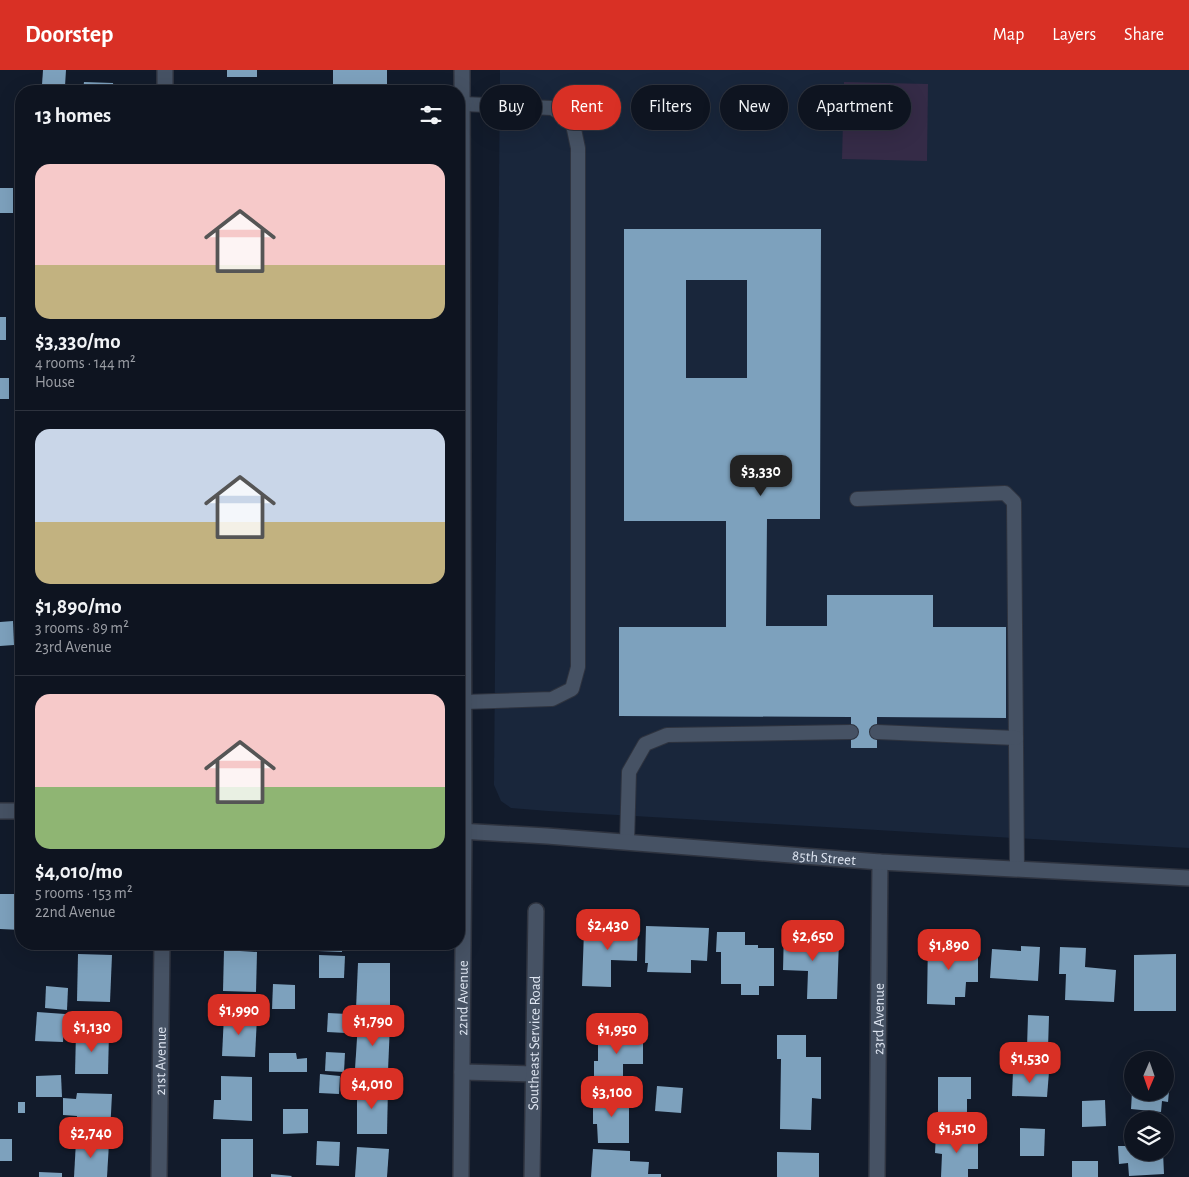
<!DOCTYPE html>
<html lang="en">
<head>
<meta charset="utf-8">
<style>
	:root { --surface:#0e1420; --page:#1c212d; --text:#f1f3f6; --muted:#9b9ea5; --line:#2e333e; --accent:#d93025 }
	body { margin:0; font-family:"Alegreya Sans",sans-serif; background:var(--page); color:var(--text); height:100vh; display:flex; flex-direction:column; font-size:19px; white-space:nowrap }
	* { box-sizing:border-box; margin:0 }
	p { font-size:16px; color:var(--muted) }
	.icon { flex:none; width:28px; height:28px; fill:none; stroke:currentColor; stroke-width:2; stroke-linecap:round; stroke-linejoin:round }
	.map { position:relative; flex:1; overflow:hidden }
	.drawer { position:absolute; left:15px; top:15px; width:450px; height:865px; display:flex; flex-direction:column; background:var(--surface); border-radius:20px; box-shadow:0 5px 20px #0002,0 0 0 1px var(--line) }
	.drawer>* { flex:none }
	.banner { position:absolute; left:480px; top:15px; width:475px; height:45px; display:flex; gap:10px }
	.needle { width:32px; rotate:182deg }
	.tools { position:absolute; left:1124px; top:981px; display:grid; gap:10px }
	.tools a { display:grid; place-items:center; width:50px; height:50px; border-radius:50%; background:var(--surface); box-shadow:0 5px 20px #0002,0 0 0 1px var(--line); font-size:25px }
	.price { position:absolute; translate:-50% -42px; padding:0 11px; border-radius:10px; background:var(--accent); color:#fff; font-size:16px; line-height:32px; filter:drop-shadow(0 1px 2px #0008) }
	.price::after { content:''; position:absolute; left:50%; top:30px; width:15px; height:11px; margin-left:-8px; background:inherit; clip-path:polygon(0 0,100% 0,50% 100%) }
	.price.on { background:#222; color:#fff }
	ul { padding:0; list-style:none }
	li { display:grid; align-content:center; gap:10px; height:265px; padding:0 20px }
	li+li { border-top:1px solid var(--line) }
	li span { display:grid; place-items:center; height:155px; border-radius:15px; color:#555 }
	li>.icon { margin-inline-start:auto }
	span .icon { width:90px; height:90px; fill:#fffc; stroke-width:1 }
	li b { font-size:21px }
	h2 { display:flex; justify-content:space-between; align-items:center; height:60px; padding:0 20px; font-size:21px }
	.pill { padding:0 18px; border-radius:22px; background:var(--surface); box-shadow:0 5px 20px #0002,0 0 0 1px var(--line); font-size:18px; line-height:45px }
	.pill.on { background:var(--accent); color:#fff }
	header { display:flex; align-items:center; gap:30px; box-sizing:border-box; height:70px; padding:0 25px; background:var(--accent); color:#fff }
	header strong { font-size:24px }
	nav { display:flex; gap:28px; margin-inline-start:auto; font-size:18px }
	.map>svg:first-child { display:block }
	.built { fill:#19263b }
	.green { fill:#352b47 }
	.building { fill:#7da1bd; fill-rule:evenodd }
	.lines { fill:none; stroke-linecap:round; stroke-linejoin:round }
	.lane-casing { stroke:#2e333f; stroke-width:16 }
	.street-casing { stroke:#2e333f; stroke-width:18 }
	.secondary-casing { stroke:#2e333f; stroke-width:18 }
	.lane { stroke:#465264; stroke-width:14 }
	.street { stroke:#465264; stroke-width:15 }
	.secondary { stroke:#465264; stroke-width:15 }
	.labels { text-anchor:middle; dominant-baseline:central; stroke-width:5; stroke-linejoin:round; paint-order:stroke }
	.street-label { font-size:15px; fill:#dee5f1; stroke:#091222 }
</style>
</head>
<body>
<header>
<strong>Doorstep</strong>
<nav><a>Map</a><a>Layers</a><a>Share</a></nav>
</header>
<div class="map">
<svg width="1189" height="1107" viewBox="0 0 1189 1107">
	<rect width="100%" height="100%" fill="#121b2b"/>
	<!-- built -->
	<path class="built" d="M500 0H1189V778L548 741 511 738 501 731 494 715Z"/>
	<!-- green -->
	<path class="green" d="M844 12 928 14 927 91 842 89Z"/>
	<!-- building -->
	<g class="building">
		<path d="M43 0H66L65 16 42 15Z"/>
		<rect x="227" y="0" width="30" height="7"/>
		<rect x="333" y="0" width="54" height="21"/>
		<path d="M84 12 113 13 114 21H83Z"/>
		<path d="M277 15 300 16V21H277Z"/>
		<rect x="0" y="118" width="13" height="25"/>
		<path d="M624 159H821L820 449H767L766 556H827V525H933V557H1006V648L877 647V678H851V647L619 646V557H726V451H624ZM686 210H747V308H686Z"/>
		<rect x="0" y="247" width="6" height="23"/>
		<rect x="0" y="308" width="9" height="21"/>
		<path d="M13 551 14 575 0 576V552Z"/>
		<path d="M0 824H21V860L0 859Z"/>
		<path d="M599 852 638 853 637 891 611 890V917L582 916 584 861H599Z"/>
		<path d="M646 856 709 858 707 891 691 890V903L647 902 648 893H645Z"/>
		<path d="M784 860 819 861V870H839L837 929H807L808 901 783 900Z"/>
		<path d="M717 862H745V875H758V878H774V916H759V925H741V914H721V882H716Z"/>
		<path d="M928 869H959V882H978V912H966L965 927H955V935L927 934Z"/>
		<path d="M269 874H311V880L269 878Z"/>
		<path d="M318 874H342V882L318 881Z"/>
		<path d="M1021 876 1040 877 1038 911 990 908 992 879 1021 881Z"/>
		<path d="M1060 877 1086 878 1085 897 1116 900 1114 932 1065 930 1066 904H1059Z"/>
		<path d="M224 880 257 882 256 922 223 921Z"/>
		<path d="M78 884 112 885 110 932 77 931Z"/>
		<path d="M1176 884V941H1134V885Z"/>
		<path d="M319 885 345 886 344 908H319Z"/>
		<path d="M358 893H390V940L356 939Z"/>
		<path d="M273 914 295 915V939H272Z"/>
		<path d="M46 916 68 918 67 940 45 938Z"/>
		<path d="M37 942 65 944 63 972 35 971Z"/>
		<path d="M328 943 347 944 346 963 327 962Z"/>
		<path d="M224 945 257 947 255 987 222 986Z"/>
		<path d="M1028 945 1049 946 1048 978 1027 977Z"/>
		<path d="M358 953 390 954 388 1001 355 999Z"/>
		<path d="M76 962H109L108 1004H75Z"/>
		<path d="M598 965 643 967V994H623V1008L594 1007V991H598Z"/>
		<path d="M777 965H806V987H821V1029L812 1028 811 1060 780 1059 781 989H777Z"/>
		<path d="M326 982 345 983 344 1002 325 1001Z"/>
		<path d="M269 983H296L297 989 307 988V1002H269Z"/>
		<path d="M1165 999H1171L1168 1032 1162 1031 1161 1042 1131 1039 1132 1022H1165Z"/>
		<path d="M1013 1001 1049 1002 1047 1027 1012 1026Z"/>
		<path d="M320 1004 340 1006 339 1024 319 1023Z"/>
		<path d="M61 1005 62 1027H36V1006Z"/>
		<path d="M221 1006 252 1007V1051L213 1049 214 1030H221Z"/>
		<path d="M938 1007H971V1029H967V1050H938Z"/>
		<path d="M657 1016 683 1018 681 1043 655 1041Z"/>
		<path d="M357 1017H388L387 1064H357Z"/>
		<path d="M77 1023 112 1024 110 1063 76 1062 77 1046 63 1045V1028L76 1029Z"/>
		<path d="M593 1024H629V1073H598L597 1054H593Z"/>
		<path d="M1105 1030 1106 1056 1082 1057V1031Z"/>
		<rect x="18" y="1032" width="7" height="11"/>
		<path d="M283 1039H308V1063L283 1064Z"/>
		<path d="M1020 1058 1045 1059 1044 1086H1020Z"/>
		<path d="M936 1063H970L969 1072H978V1099H968V1107H941L942 1084 935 1083Z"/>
		<path d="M1127 1066H1132V1082H1163L1164 1104 1129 1106 1128 1093 1119 1094 1118 1076H1128Z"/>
		<rect x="0" y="1069" width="12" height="22"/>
		<rect x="221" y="1069" width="32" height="38"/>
		<path d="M76 1071 109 1073 107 1107H74Z"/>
		<path d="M317 1071 340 1072 339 1096 316 1095Z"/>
		<path d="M357 1077 389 1079 387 1107H355Z"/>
		<path d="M593 1079 630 1081V1091L649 1092 648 1104H661V1107H591Z"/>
		<path d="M777 1082 819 1083V1107H777Z"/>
		<rect x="1072" y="1091" width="26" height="16"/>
		<path d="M39 1102 62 1103V1107H39Z"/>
		<path d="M271 1104 292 1106 291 1107H271Z"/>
	</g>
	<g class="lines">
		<!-- lane casing -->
		<g class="lane-casing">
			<g id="lane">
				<path d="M463 34 552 38 572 50 578 78V597L572 619 552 629 464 632"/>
				<path d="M857 429 1005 423 1014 432 1017 799"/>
				<path d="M877 662 1016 668"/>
				<path d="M627 772 629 702 645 674 667 665 851 662"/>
			</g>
		</g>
		<!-- street casing -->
		<g class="street-casing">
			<g id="street">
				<path d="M165 21V0"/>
				<path d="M462 1002 533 1004"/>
				<path id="s1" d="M159 1107 162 874"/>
				<path id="s2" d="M532 1107 536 841"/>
				<path id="s3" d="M877 1107 880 792"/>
			</g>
		</g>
		<!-- secondary casing -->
		<g class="secondary-casing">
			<g id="secondary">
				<path d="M0 741H21"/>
				<path id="s4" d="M459 761 547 766 880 792 1189 808"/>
				<path id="s5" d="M461 1107 464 761 462 0"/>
			</g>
		</g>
		<!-- lane -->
		<use href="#lane" class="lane"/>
		<!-- street -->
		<use href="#street" class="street"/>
		<!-- secondary -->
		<use href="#secondary" class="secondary"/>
	</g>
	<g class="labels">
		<!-- street labels -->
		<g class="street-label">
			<text stroke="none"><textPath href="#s4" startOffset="366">85th Street</textPath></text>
			<text stroke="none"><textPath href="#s5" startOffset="179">22nd Avenue</textPath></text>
			<text stroke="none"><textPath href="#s3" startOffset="158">23rd Avenue</textPath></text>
			<text stroke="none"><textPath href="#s2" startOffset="134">Southeast Service Road</textPath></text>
			<text stroke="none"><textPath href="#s1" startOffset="116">21st Avenue</textPath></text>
		</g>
	</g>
</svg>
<div class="tools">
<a><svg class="needle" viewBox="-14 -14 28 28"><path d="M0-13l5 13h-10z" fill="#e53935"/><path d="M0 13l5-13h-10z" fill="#9b9ea5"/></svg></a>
<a><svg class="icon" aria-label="layers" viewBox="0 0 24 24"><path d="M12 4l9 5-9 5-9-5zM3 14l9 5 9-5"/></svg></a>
</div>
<b class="price on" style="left:761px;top:427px">$3,330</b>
<b class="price" style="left:608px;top:881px">$2,430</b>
<b class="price" style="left:813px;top:892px">$2,650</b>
<b class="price" style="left:949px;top:901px">$1,890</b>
<b class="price" style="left:239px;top:966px">$1,990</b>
<b class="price" style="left:373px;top:977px">$1,790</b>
<b class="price" style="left:92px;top:983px">$1,130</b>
<b class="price" style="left:617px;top:985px">$1,950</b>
<b class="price" style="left:1030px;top:1014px">$1,530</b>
<b class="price" style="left:372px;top:1040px">$4,010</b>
<b class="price" style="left:612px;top:1048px">$3,100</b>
<b class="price" style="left:957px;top:1084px">$1,510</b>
<b class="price" style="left:91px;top:1089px">$2,740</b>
<div class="banner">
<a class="pill">Buy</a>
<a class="pill on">Rent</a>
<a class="pill">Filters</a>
<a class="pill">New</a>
<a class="pill">Apartment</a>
</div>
<section class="drawer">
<h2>13 homes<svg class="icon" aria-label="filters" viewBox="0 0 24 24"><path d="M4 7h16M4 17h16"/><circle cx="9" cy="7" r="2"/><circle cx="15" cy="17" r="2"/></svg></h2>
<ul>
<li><span style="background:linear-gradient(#f6c9c9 65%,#c2b280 0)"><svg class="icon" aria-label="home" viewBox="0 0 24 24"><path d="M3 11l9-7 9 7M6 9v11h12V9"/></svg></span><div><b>$3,330/mo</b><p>4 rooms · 144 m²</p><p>House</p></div></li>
<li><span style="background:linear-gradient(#c9d6e8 60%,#c2b280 0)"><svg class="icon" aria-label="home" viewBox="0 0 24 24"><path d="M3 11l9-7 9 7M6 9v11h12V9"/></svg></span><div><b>$1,890/mo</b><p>3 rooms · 89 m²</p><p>23rd Avenue</p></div></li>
<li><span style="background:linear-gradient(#f6c9c9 60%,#8fb573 0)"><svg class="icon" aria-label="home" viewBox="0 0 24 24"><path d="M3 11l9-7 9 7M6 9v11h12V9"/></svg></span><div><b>$4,010/mo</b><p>5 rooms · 153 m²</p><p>22nd Avenue</p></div></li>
</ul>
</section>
</div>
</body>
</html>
